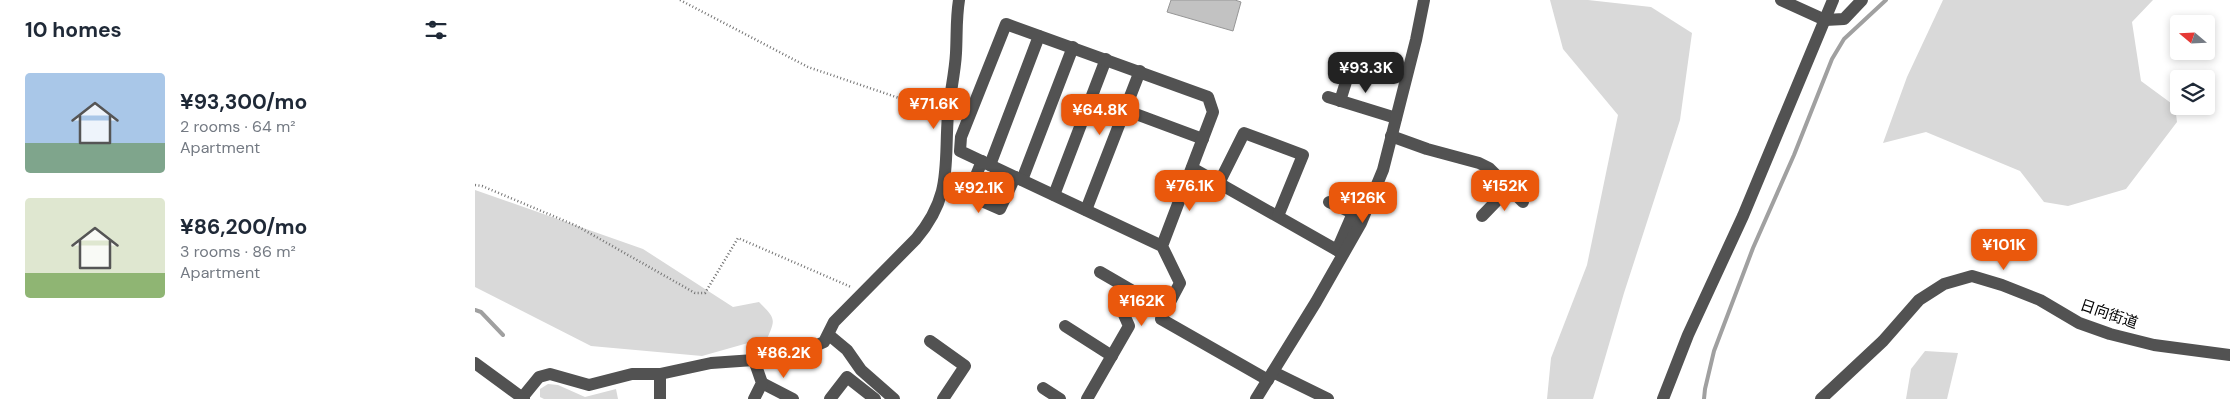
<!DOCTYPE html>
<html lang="en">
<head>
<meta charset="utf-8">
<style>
	:root { --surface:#fff; --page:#f6f6f7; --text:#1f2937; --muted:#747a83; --accent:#ea580c }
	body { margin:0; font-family:"DM Sans","Noto Sans JP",sans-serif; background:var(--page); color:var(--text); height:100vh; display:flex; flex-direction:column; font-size:19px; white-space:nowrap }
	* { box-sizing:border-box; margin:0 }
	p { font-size:16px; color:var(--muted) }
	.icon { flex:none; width:28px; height:28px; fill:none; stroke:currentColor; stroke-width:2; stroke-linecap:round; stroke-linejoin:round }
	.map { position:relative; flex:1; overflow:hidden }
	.side { display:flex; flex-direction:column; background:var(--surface); width:475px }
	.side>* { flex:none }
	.needle { width:32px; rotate:289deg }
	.controls { position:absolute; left:1695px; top:15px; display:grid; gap:10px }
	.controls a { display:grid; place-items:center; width:45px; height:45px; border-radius:5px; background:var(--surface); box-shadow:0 2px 8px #0003; font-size:25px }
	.price { position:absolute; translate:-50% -42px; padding:0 11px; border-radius:10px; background:var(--accent); color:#fff; font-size:16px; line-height:32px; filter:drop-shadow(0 1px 2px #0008) }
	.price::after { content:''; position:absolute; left:50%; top:30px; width:15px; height:11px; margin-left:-8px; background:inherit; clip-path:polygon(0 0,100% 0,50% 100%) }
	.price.active { background:#222; color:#fff }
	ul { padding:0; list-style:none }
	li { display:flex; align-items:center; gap:15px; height:125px; padding:0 25px }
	li span { display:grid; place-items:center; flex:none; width:140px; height:100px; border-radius:5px; color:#555 }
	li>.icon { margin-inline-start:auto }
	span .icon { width:60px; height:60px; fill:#fffc; stroke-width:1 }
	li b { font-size:21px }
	h2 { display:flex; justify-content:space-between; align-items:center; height:60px; padding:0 25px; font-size:21px }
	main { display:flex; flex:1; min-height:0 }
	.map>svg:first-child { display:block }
	.green { fill:#d9d9d9 }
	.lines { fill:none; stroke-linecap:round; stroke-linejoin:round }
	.stream { stroke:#a0a0a0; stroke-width:4 }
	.building { fill:#c2c2c2; stroke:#969696 }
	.path { stroke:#747474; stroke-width:2.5; stroke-dasharray:1 2.5; stroke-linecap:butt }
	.minor { stroke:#525252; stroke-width:12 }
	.labels { text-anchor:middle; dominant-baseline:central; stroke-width:5; stroke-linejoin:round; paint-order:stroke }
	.street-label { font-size:15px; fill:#000; stroke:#fff }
</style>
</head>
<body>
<main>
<section class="side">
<h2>10 homes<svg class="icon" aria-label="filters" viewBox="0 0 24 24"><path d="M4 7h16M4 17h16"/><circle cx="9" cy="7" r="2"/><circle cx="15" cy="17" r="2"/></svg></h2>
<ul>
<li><span style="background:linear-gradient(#a9c7e8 70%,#7fa58c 0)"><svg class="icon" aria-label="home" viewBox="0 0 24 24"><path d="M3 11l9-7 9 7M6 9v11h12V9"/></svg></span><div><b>¥93,300/mo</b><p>2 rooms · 64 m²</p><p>Apartment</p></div></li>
<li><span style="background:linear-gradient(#dfe7d0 75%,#8fb573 0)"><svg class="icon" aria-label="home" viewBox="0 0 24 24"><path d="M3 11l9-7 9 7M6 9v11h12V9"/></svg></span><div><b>¥86,200/mo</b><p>3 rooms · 86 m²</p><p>Apartment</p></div></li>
</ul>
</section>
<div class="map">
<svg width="1755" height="399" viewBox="0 0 1755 399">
	<rect width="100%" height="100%" fill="#fff"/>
	<!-- green -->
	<g class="green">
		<path d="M1075 0H1113L1176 7 1217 33 1205 120 1149 293 1118 399H1072L1076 358 1112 265 1143 115 1088 49Z"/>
		<path d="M1468 0H1678L1657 22 1666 81 1700 106 1702 122 1651 189 1593 206 1569 202 1545 171 1451 132 1408 143 1432 77Z"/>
		<path d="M0 190 168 249 258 307 284 302C301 319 301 319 291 341L273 343 227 356 116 346 0 287Z"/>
		<path d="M1450 351 1483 353 1472 399H1431L1436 369Z"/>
		<path d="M73 384 83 385 110 397 141 389 143 399H69L65 397V389Z"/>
	</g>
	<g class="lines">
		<!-- stream -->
		<g class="stream">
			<path d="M0 310 6 312 28 335"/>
			<path d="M1229 399 1230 389 1239 351 1278 248 1319 155 1357 59 1369 39 1411 0"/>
		</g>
	</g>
	<!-- building -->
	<path class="building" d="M696 0H760L766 2 758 31 692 12Z"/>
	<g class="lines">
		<!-- path -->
		<g class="path">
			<path d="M205 0 333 67 462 111"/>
			<path d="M0 185 7 186 102 226 220 293H230L263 238 376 287"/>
		</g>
		<!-- minor -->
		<g class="minor">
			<path d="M1306 0 1350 20 1369 19 1387 0"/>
			<path d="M853 97 921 118"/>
			<path d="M865 101 875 69"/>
			<path d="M650 110 728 139"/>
			<path d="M916 136 952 149 1004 163 1014 168 1048 202"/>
			<path d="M507 161 493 195 525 209 540 177"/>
			<path d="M515 165 564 36"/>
			<path d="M717 168 867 253"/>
			<path d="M547 180 598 47"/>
			<path d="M744 183 769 133 828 155 803 216"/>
			<path d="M579 195 631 59"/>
			<path d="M854 202 878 213"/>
			<path d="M611 210 665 71"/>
			<path d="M1007 216 1034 188"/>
			<path d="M687 246 738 112 733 97 531 24 486 137 485 151 687 246 705 283 686 319 793 380"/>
			<path d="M862 250 889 188"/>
			<path d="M590 326 637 356"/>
			<path d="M354 335 372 350 386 370 419 399"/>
			<path d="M455 341 490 366 468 399"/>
			<path d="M0 363 49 399"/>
			<path d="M798 372 853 399"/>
			<path d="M185 374V399"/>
			<path d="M287 383 318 399"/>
			<path d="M568 388 585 399"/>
			<path d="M46 399 64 377 75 374 114 385 157 374H185L236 363 279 360 326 352 349 342 359 322 441 239C478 195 469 165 473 114 475 93 480 73 481 53 482 35 481 18 484 0"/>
			<path d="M279 399 287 383 279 360"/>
			<path d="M355 399 372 377 400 399"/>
			<path d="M612 399 654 326 646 308 656 290 625 272"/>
			<path d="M781 399 841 302 886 223 908 170 941 40 949 0"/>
			<path d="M1188 399 1213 335 1268 216 1358 0"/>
			<path d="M1346 399 1408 341 1444 300 1469 284 1497 276 1527 285 1565 300 1604 323 1635 334 1679 345 1755 355"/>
		</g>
	</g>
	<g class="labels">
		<!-- street labels -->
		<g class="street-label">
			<text transform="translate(1634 314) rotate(19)">日向街道</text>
		</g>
	</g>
</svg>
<div class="controls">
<a><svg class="needle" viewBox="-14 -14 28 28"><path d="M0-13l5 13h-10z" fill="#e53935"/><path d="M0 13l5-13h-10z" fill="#747a83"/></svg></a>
<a><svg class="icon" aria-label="layers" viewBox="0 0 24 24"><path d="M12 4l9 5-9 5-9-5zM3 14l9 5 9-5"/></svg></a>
</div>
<b class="price active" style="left:891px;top:94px">¥93.3K</b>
<b class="price" style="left:459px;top:130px">¥71.6K</b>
<b class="price" style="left:625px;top:136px">¥64.8K</b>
<b class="price" style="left:715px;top:212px">¥76.1K</b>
<b class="price" style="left:1030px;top:212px">¥152K</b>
<b class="price" style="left:504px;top:214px">¥92.1K</b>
<b class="price" style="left:888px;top:224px">¥126K</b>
<b class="price" style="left:1529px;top:271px">¥101K</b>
<b class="price" style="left:667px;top:327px">¥162K</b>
<b class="price" style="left:309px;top:379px">¥86.2K</b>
</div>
</main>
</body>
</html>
